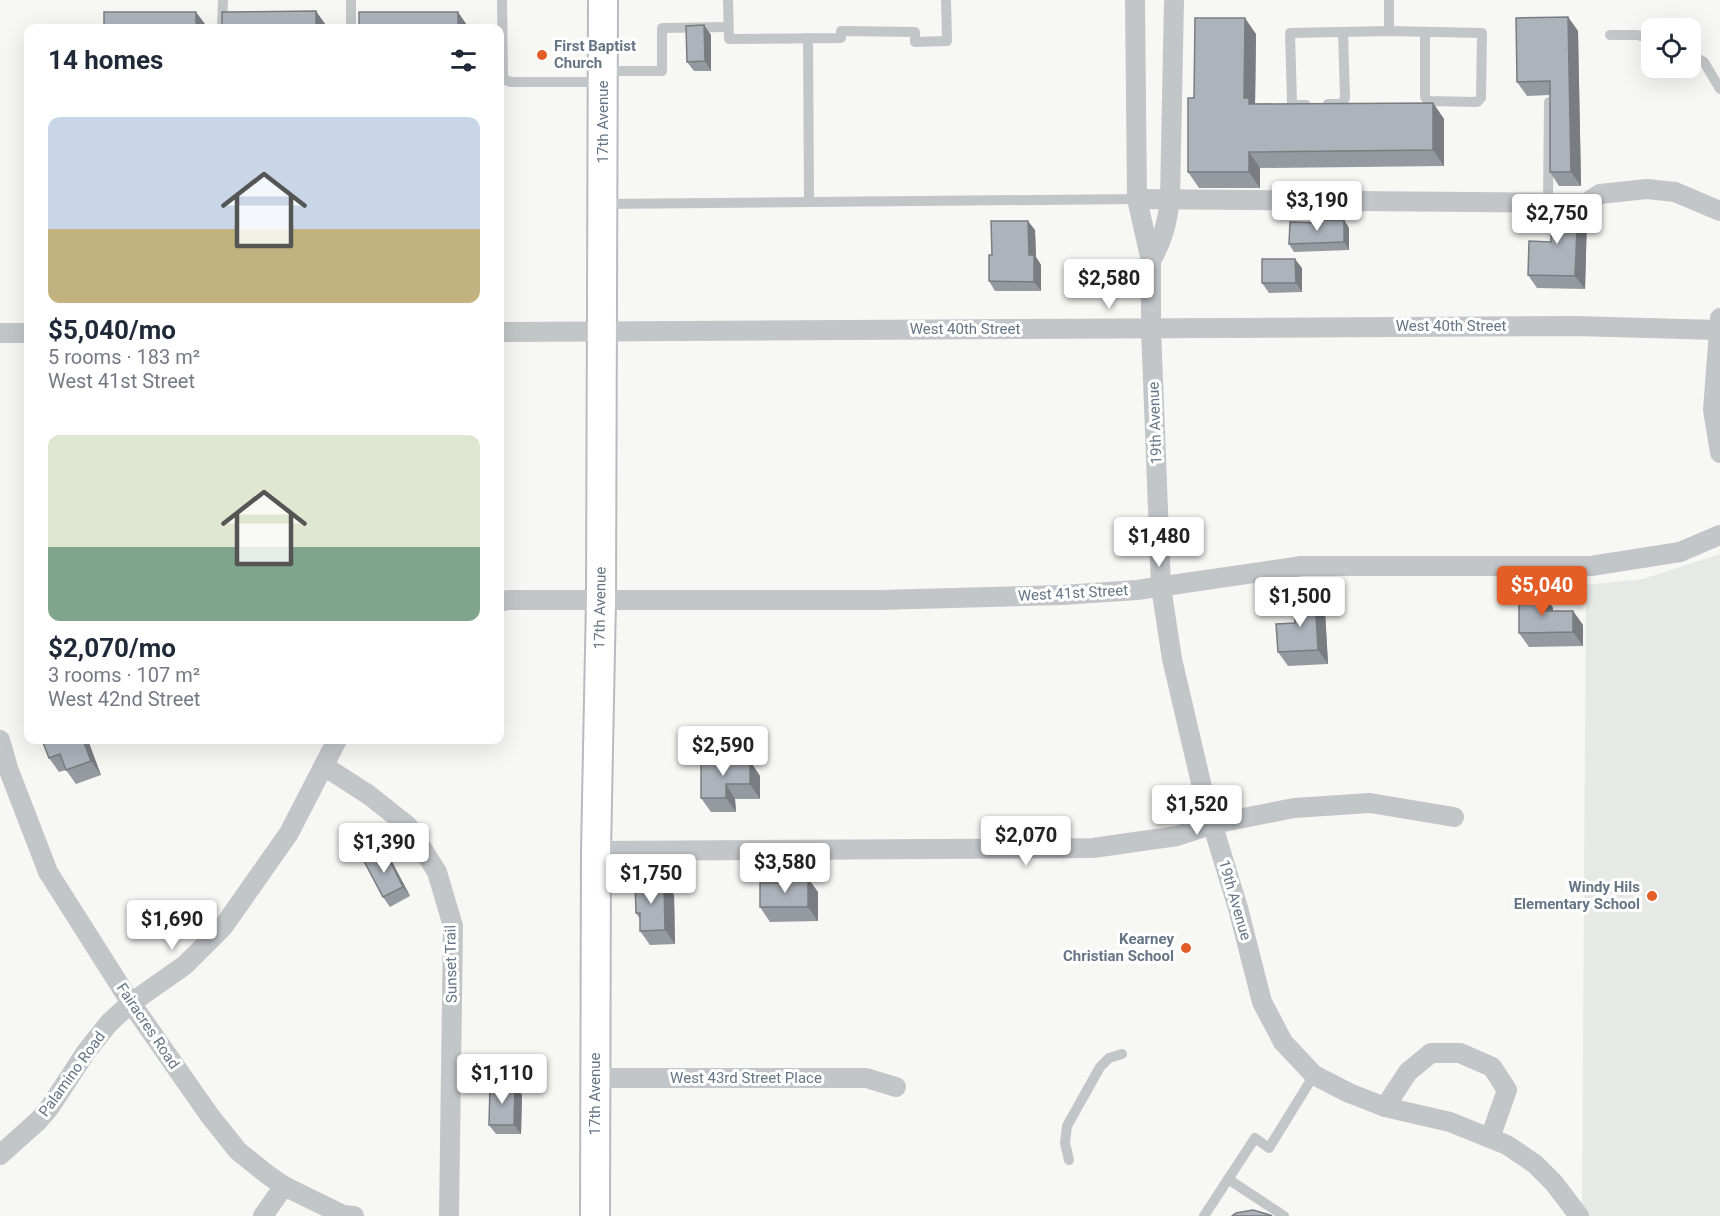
<!DOCTYPE html>
<html lang="en">
<head>
<meta charset="utf-8">
<style>
	:root { --surface:#fff; --page:#f2f2f3; --text:#1f2937; --muted:#747a83; --accent:#e45d26 }
	body { margin:0; font-family:Roboto,sans-serif; background:var(--page); color:var(--text); height:100vh; display:flex; flex-direction:column; font-size:22px; white-space:nowrap }
	* { box-sizing:border-box; margin:0 }
	p { font-size:20px; color:var(--muted) }
	.icon { flex:none; width:33px; height:33px; fill:none; stroke:currentColor; stroke-width:2; stroke-linecap:round; stroke-linejoin:round }
	.map { position:relative; flex:1; overflow:hidden }
	.panel { position:absolute; left:24px; top:24px; width:480px; height:720px; display:flex; flex-direction:column; background:var(--surface); border-radius:12px; box-shadow:0 6px 24px #0002 }
	.panel>* { flex:none }
	.tools { position:absolute; left:1641px; top:18px; display:grid; gap:12px }
	.tools a { display:grid; place-items:center; width:60px; height:60px; border-radius:12px; background:var(--surface); box-shadow:0 6px 24px #0002; font-size:30px }
	.price { position:absolute; translate:-50% -51px; padding:0 14px; border-radius:6px; background:#fff; color:#222; font-size:20px; line-height:39px; filter:drop-shadow(0 2px 3px #0008) }
	.price::after { content:''; position:absolute; left:50%; top:36px; width:18px; height:14px; margin-left:-9px; background:inherit; clip-path:polygon(0 0,100% 0,50% 100%) }
	.price.selected { background:var(--accent); color:#fff }
	ul { padding:0; list-style:none }
	li { display:grid; align-content:center; gap:12px; height:318px; padding:0 24px }
	li span { display:grid; place-items:center; height:186px; border-radius:12px; color:#555 }
	li>.icon { margin-inline-start:auto }
	span .icon { width:108px; height:108px; fill:#fffc; stroke-width:1 }
	li b { font-size:26px }
	h2 { display:flex; justify-content:space-between; align-items:center; height:72px; padding:0 24px; font-size:26px }
	.map>svg:first-child { display:block }
	.built { fill:#e7e9e7 }
	.lines { fill:none; stroke-linecap:round; stroke-linejoin:round }
	.secondary-casing { stroke:#b6bbc0; stroke-width:32 }
	.lane { stroke:#c2c6c9; stroke-width:10 }
	.street { stroke:#c2c6c9; stroke-width:20 }
	.secondary { stroke:#fff; stroke-width:28 }
	.wall { fill:#959aa0 }
	.shaded-wall { fill:#797d82 }
	.building { fill:#adb3ba; stroke:#797d82; stroke-width:1.5 }
	.poi-dot { fill:#e45d26; stroke:#fff; stroke-width:2 }
	.labels { text-anchor:middle; dominant-baseline:central; stroke-width:6; stroke-linejoin:round; paint-order:stroke }
	.poi-label { font-size:15px; font-weight:bold; fill:#667585; stroke:#fff; text-anchor:end }
	.street-label { font-size:15px; fill:#667585; stroke:#fff }
</style>
</head>
<body>
<div class="map">
<svg width="1720" height="1216" viewBox="0 0 1720 1216">
	<rect width="100%" height="100%" fill="#f7f7f4"/>
	<!-- built -->
	<path class="built" d="M1720 554V1216H1586L1582 1207 1586 585 1643 579Z"/>
	<g class="lines">
		<!-- secondary casing -->
		<g class="secondary-casing">
			<path id="secondary" d="M595 1216 596 851 601 600 603 0"/>
		</g>
		<!-- lane -->
		<g class="lane">
			<path d="M351 0V28"/>
			<path d="M502 0 503 76 505 80 511 82H601"/>
			<path d="M728 0 729 39 841 38V31L915 32V42L947 41 946 0"/>
			<path d="M1389 0V31"/>
			<path d="M222 28 223 0"/>
			<path d="M1610 35H1637L1652 39"/>
			<path d="M808 38 809 201"/>
			<path d="M1690 54 1704 62 1720 89"/>
			<path d="M604 71H662V28L728 27"/>
			<path d="M1328 104H1342L1345 98 1343 32"/>
			<path d="M1306 105H1295L1292 102 1290 33 1389 31 1482 33 1481 98 1477 102 1428 101 1425 97V32"/>
			<path d="M1548 203 1549 102"/>
			<path d="M603 204 1137 199"/>
			<path d="M1069 1160 1065 1143 1067 1126 1100 1067 1109 1058 1122 1054"/>
			<path d="M1228 1179 1284 1216"/>
			<path d="M1204 1216 1255 1138 1269 1148 1314 1075"/>
		</g>
		<!-- street -->
		<g class="street">
			<path d="M1135 0 1137 199 1151 261V328L1161 587 1172 659 1205 800 1238 908 1262 1002 1283 1042 1314 1075 1349 1093 1385 1107 1450 1122 1507 1145 1535 1164 1554 1183 1579 1216"/>
			<path d="M1137 199 1586 203 1600 194 1647 189 1675 192 1720 211"/>
			<path d="M1151 261C1163 239 1167 224 1170 199L1174 0"/>
			<path d="M1720 318 1713 410 1720 453"/>
			<path d="M500 332 1575 326 1718 330"/>
			<path d="M0 333H28"/>
			<path d="M500 602 507 600H878L1062 595 1137 590 1302 566H1591L1680 552 1720 535"/>
			<path d="M0 740 8 768 48 872 131 1003 210 1116 238 1151 268 1175 284 1186 343 1215 354 1216"/>
			<path d="M324 766 369 795 408 826 437 872 453 926 449 1216"/>
			<path d="M596 851 1093 848 1177 836 1213 824 1294 808 1370 803 1454 817"/>
			<path d="M595 1078H866L896 1087"/>
			<path d="M1385 1107 1408 1072 1431 1053H1460L1492 1067 1507 1090 1490 1138"/>
			<path d="M0 1155 38 1121 50 1107 86 1052 109 1023 131 1003 185 965 223 927 289 833 337 740"/>
			<path d="M263 1216 284 1186"/>
		</g>
		<!-- secondary -->
		<use href="#secondary" class="secondary"/>
	</g>
	<!-- wall -->
	<g class="wall">
		<path d="M1568 17 1578 31 1581 186H1559L1550 172V95L1527 96 1517 82Z"/>
		<path d="M704 25 711 35V71H694L687 62Z"/>
		<path d="M1256 34 1255 104 1433 103 1444 119V166L1260 168V188H1199L1188 172 1194 98Z"/>
		<path d="M1578 204 1587 217 1585 289 1537 288 1528 275Z"/>
		<path d="M1344 220 1349 228V250L1294 252 1289 244 1322 223Z"/>
		<path d="M1035 230 1036 257 1041 265V291H995L989 281 992 255Z"/>
		<path d="M1302 268V292L1269 293 1262 283Z"/>
		<path d="M1543 594 1553 608V611H1573L1583 625V646L1529 647 1519 633Z"/>
		<path d="M1315 597 1325 611 1328 664 1288 666 1278 652 1295 623Z"/>
		<path d="M87 740 101 775 76 784 66 770 59 772 49 758Z"/>
		<path d="M750 761 760 776V799H735L736 812H711L701 798Z"/>
		<path d="M385 851 391 860 410 896 390 907 383 897Z"/>
		<path d="M664 881 674 895 675 944 650 945 640 931V919L636 913Z"/>
		<path d="M780 883 818 892V921L770 922 760 907Z"/>
		<path d="M522 1095 521 1134H496L489 1125Z"/>
	</g>
	<!-- shaded-wall -->
	<g class="shaded-wall">
		<path d="M316 11 328 28H316Z"/>
		<path d="M196 12 208 28H196Z"/>
		<path d="M458 12 469 28H458Z"/>
		<path d="M1568 17 1578 31 1581 186 1571 172Z"/>
		<path d="M1245 18 1256 34 1255 107 1260 119 1244 98Z"/>
		<path d="M704 25 711 35V71L705 61Z"/>
		<path d="M1433 103 1444 119V166L1433 150Z"/>
		<path d="M1249 152 1260 168V188L1249 172Z"/>
		<path d="M1578 204 1587 217 1585 289 1575 276Z"/>
		<path d="M1344 220 1349 228V250L1344 242Z"/>
		<path d="M1028 221 1035 230 1036 257 1041 265V291L1034 282 1029 255Z"/>
		<path d="M1295 259 1302 268V292L1296 283Z"/>
		<path d="M1543 594 1553 608V625L1543 611Z"/>
		<path d="M1315 597 1325 611 1328 664 1318 650Z"/>
		<path d="M1573 611 1583 625V646L1573 632Z"/>
		<path d="M83 740H88L101 775 91 761Z"/>
		<path d="M750 761 760 776V799L750 784Z"/>
		<path d="M726 784 735 799 736 812 726 798Z"/>
		<path d="M385 851 391 860 410 896 403 887Z"/>
		<path d="M808 878 818 892V921L808 907Z"/>
		<path d="M664 881 674 895 675 944 665 930Z"/>
		<path d="M515 1085 522 1095 521 1134 514 1125Z"/>
	</g>
	<!-- building -->
	<g class="building">
		<path d="M316 11V28H222V12Z"/>
		<rect x="104" y="12" width="92" height="16"/>
		<rect x="359" y="12" width="99" height="16"/>
		<path d="M1568 17 1571 172H1550V81L1517 82 1516 18Z"/>
		<path d="M1195 18H1245L1244 98H1249V104L1433 103V150L1249 152V172H1188V98H1194Z"/>
		<path d="M704 25 705 61 687 62 686 26Z"/>
		<path d="M1552 203 1578 204 1575 276 1528 275 1529 241 1551 242Z"/>
		<path d="M1322 220H1344V242L1289 244 1290 222 1322 223Z"/>
		<path d="M991 221H1028L1029 255H1034V282L989 281V255H992Z"/>
		<path d="M1262 259H1295L1296 283H1262Z"/>
		<path d="M1519 594H1543V611H1573V632L1519 633Z"/>
		<path d="M1294 597H1315L1318 650 1278 652 1276 624 1295 623Z"/>
		<path d="M42 740H83L91 761 66 770 60 754 49 758Z"/>
		<path d="M701 761H750V784H726V798H701Z"/>
		<path d="M385 851 403 887 383 897 364 861Z"/>
		<path d="M808 878V907H760V883H780V879Z"/>
		<path d="M635 881H664L665 930 640 931V913H636Z"/>
		<path d="M490 1085H515L514 1125H489Z"/>
		<path d="M1253 1210 1270 1215 1272 1216H1232L1236 1213Z"/>
	</g>
	<!-- markers -->
	<g class="poi-dot">
		<circle cx="542" cy="55" r="6"/>
		<circle cx="1652" cy="896" r="6"/>
		<circle cx="1186" cy="948" r="6"/>
	</g>
	<g class="labels">
		<!-- poi labels -->
		<g class="poi-label">
			<text x="554" y="46" text-anchor="start">First Baptist<tspan x="554" dy="17">Church</tspan></text>
			<text x="1640" y="887">Windy Hils<tspan x="1640" dy="17">Elementary School</tspan></text>
			<text x="1174" y="939">Kearney<tspan x="1174" dy="17">Christian School</tspan></text>
		</g>
		<!-- street labels -->
		<g class="street-label">
			<text transform="translate(603 122) rotate(-90)">17th Avenue</text>
			<text x="1451" y="326">West 40th Street</text>
			<text x="965" y="329">West 40th Street</text>
			<text transform="translate(1155 423) rotate(-92)">19th Avenue</text>
			<text transform="translate(1073 593) rotate(-3)">West 41st Street</text>
			<text transform="translate(600 608) rotate(-89)">17th Avenue</text>
			<text transform="translate(1235 900) rotate(74)">19th Avenue</text>
			<text transform="translate(451 964) rotate(-91)">Sunset Trail</text>
			<text transform="translate(148 1026) rotate(56)">Fairacres Road</text>
			<text transform="translate(72 1074) rotate(-54)">Palamino Road</text>
			<text x="746" y="1078">West 43rd Street Place</text>
			<text transform="translate(595 1094) rotate(-90)">17th Avenue</text>
		</g>
	</g>
</svg>
<div class="tools">
<a><svg class="icon" aria-label="locate" viewBox="0 0 24 24"><circle cx="12" cy="12" r="6"/><path d="M12 2v4M12 18v4M2 12h4M18 12h4"/></svg></a>
</div>
<b class="price" style="left:1317px;top:232px">$3,190</b>
<b class="price" style="left:1557px;top:245px">$2,750</b>
<b class="price" style="left:1109px;top:310px">$2,580</b>
<b class="price" style="left:1159px;top:568px">$1,480</b>
<b class="price selected" style="left:1542px;top:617px">$5,040</b>
<b class="price" style="left:1300px;top:628px">$1,500</b>
<b class="price" style="left:723px;top:777px">$2,590</b>
<b class="price" style="left:1197px;top:836px">$1,520</b>
<b class="price" style="left:1026px;top:867px">$2,070</b>
<b class="price" style="left:384px;top:874px">$1,390</b>
<b class="price" style="left:785px;top:894px">$3,580</b>
<b class="price" style="left:651px;top:905px">$1,750</b>
<b class="price" style="left:172px;top:951px">$1,690</b>
<b class="price" style="left:502px;top:1105px">$1,110</b>
<section class="panel">
<h2>14 homes<svg class="icon" aria-label="filters" viewBox="0 0 24 24"><path d="M4 7h16M4 17h16"/><circle cx="9" cy="7" r="2"/><circle cx="15" cy="17" r="2"/></svg></h2>
<ul>
<li><span style="background:linear-gradient(#c9d6e8 60%,#c2b280 0)"><svg class="icon" aria-label="home" viewBox="0 0 24 24"><path d="M3 11l9-7 9 7M6 9v11h12V9"/></svg></span><div><b>$5,040/mo</b><p>5 rooms · 183 m²</p><p>West 41st Street</p></div></li>
<li><span style="background:linear-gradient(#dfe7d0 60%,#7fa58c 0)"><svg class="icon" aria-label="home" viewBox="0 0 24 24"><path d="M3 11l9-7 9 7M6 9v11h12V9"/></svg></span><div><b>$2,070/mo</b><p>3 rooms · 107 m²</p><p>West 42nd Street</p></div></li>
</ul>
</section>
</div>
</body>
</html>
